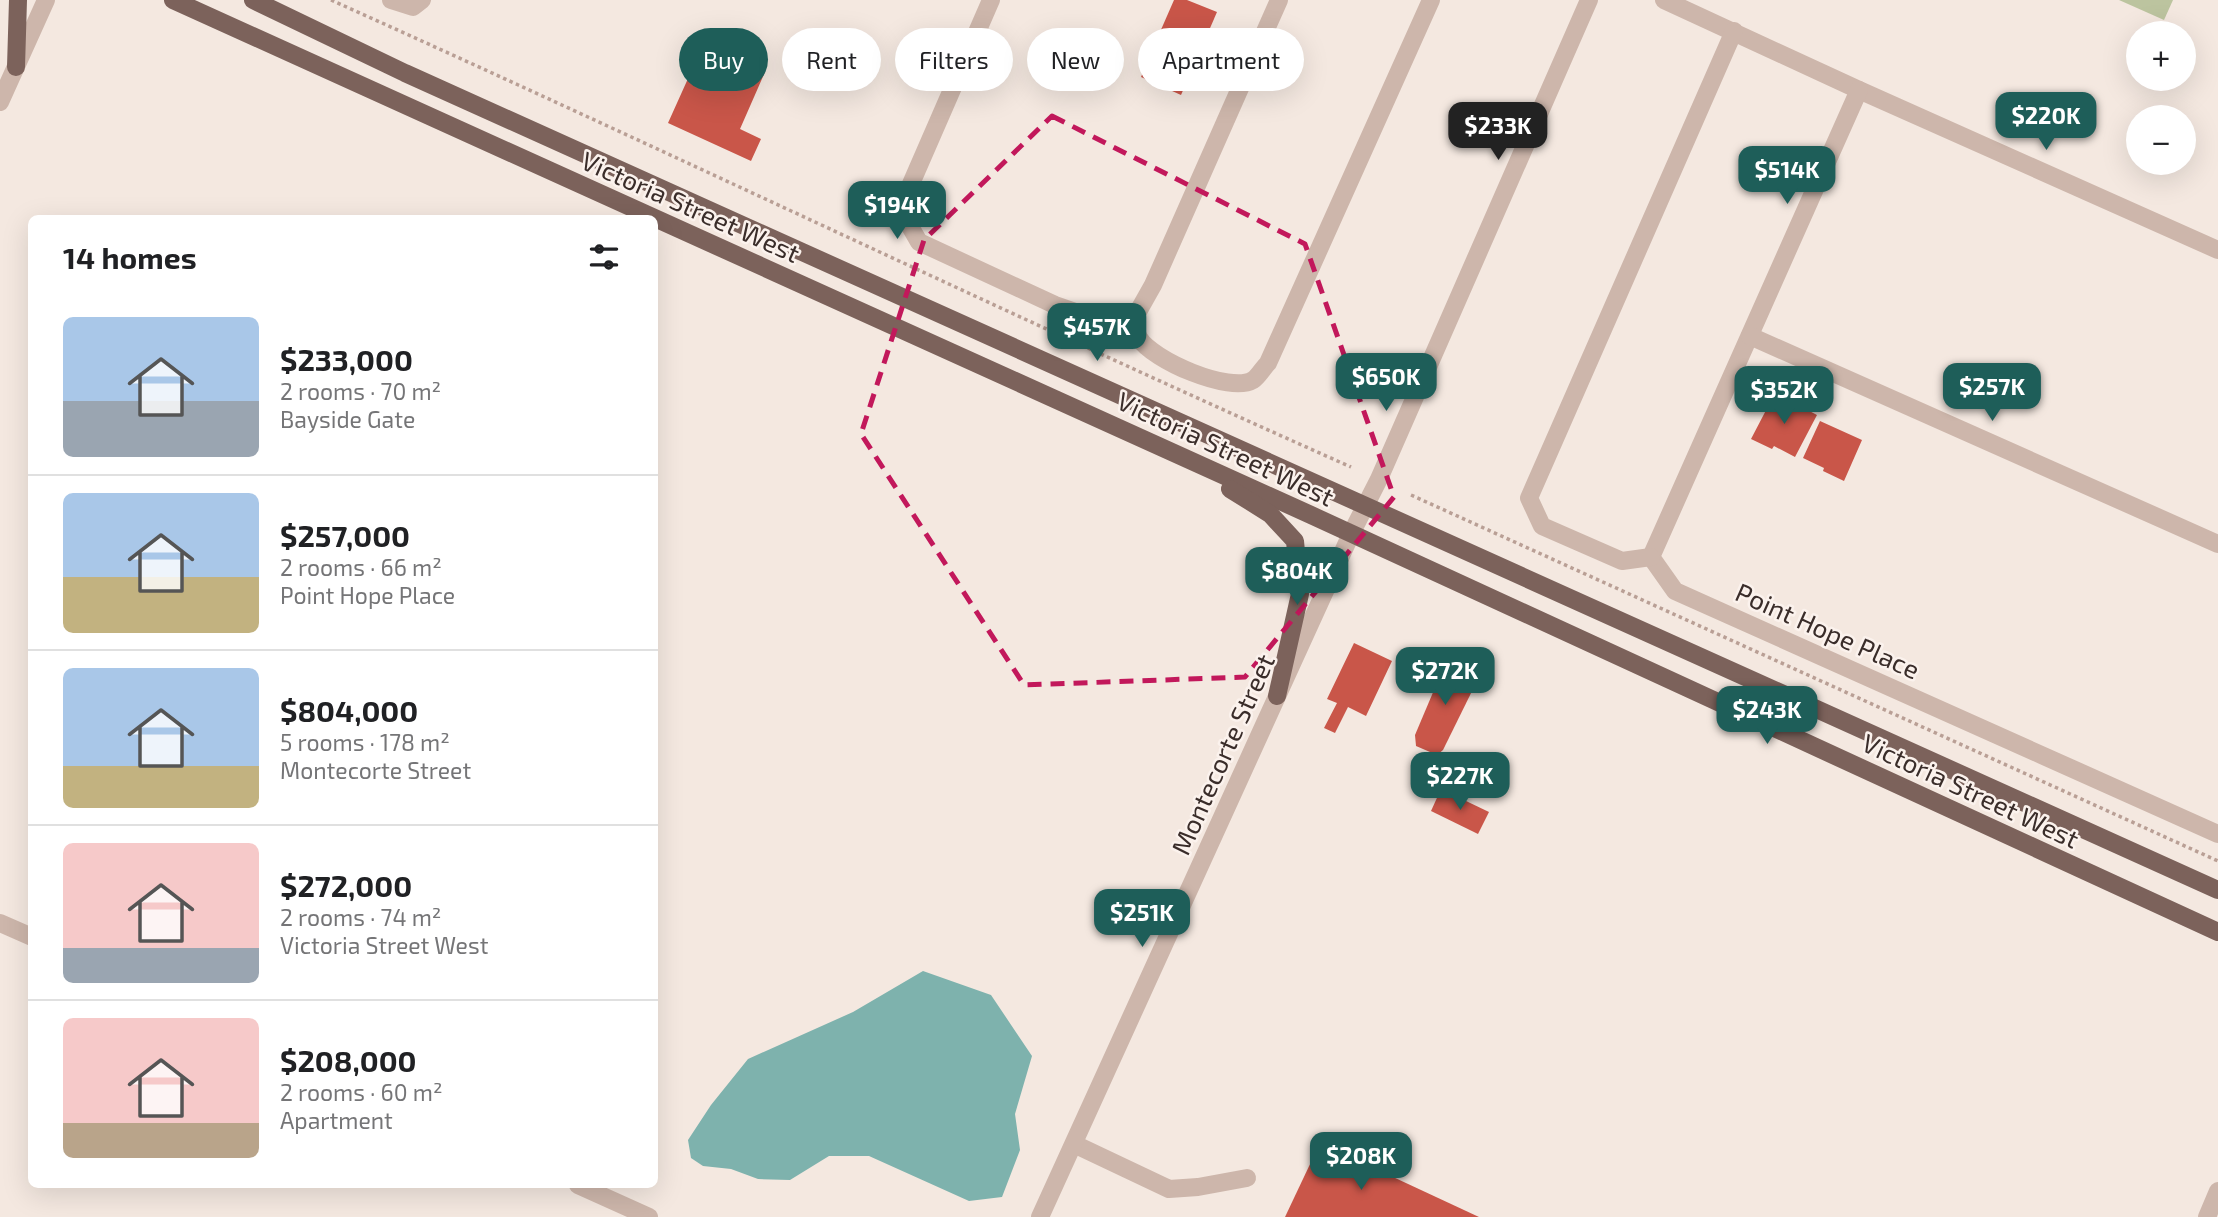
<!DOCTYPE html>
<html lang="en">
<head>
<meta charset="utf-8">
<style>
	:root { --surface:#fff; --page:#f2f2f2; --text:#202124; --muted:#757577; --line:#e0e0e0; --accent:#1e5e59 }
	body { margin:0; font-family:"Exo 2",sans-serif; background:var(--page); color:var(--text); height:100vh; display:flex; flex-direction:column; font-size:26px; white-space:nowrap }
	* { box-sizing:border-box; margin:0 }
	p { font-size:23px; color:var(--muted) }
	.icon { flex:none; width:38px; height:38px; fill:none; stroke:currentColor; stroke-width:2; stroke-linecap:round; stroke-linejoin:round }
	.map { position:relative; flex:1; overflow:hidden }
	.details { position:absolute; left:28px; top:215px; width:630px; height:973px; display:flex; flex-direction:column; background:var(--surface); border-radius:10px; box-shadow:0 7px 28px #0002 }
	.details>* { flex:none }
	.banner { position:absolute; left:679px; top:28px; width:665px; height:63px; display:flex; gap:14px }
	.tools { position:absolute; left:2126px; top:21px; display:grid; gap:14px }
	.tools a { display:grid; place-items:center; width:70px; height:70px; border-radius:50%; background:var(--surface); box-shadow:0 7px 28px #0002; font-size:35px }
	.price { position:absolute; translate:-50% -60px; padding:0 16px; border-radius:14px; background:var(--accent); color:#fff; font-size:23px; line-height:46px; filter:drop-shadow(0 2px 4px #0008) }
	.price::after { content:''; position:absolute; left:50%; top:42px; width:21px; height:16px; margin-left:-10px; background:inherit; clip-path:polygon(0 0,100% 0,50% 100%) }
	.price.current { background:#222; color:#fff }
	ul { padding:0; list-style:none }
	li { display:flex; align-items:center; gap:21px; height:175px; padding:0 35px }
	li+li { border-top:2px solid var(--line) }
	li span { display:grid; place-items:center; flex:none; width:196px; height:140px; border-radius:10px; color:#555 }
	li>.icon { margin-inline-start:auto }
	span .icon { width:84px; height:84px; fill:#fffc; stroke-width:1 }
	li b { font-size:30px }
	h2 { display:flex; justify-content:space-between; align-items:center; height:84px; padding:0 35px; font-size:30px }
	.tag { padding:0 24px; border-radius:32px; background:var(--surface); box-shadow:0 7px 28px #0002; font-size:24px; line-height:63px }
	.tag.current { background:var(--accent); color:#fff }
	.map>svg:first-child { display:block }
	.green { fill:#bcc49f }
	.water { fill:#7eb2ad }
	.building { fill:#c95649 }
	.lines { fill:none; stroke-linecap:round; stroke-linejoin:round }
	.path { stroke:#b99f95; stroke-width:3.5; stroke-dasharray:3.5 3.5; stroke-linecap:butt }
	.minor { stroke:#cdb6ab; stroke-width:18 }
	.major { stroke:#7c625b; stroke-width:18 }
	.marked { fill:none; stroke:#c2185b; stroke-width:5; stroke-dasharray:14 9; stroke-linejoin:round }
	.labels { text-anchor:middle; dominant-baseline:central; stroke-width:5; stroke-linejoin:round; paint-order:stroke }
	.street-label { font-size:26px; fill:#3a2d2a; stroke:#fbf2ed }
</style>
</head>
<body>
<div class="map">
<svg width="2218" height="1217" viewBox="0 0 2218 1217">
	<rect width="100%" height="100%" fill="#f4e8e0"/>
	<!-- green -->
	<path class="green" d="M2119 0H2173L2164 20Z"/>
	<!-- water -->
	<path class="water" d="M923 971 991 995 1032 1056 1015 1114 1020 1150 1002 1197 969 1201 869 1156H829L790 1180 758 1179 731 1169 703 1166 691 1158 688 1140 711 1105 748 1059 853 1012Z"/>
	<!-- building -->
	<g class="building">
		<path d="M1174 0H1187L1217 12 1201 49 1160 32Z"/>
		<path d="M1158 39 1198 56 1181 95 1141 77Z"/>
		<path d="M704 43 765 72 740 129 761 139 751 161 668 123Z"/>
		<path d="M1775 393 1817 415 1795 457 1774 446 1772 449 1751 439Z"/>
		<path d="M1820 421 1862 440 1844 481 1823 471 1824 468 1803 458Z"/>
		<path d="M1354 643 1392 661 1366 716 1348 707 1335 733 1324 728 1337 703 1327 699Z"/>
		<path d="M1454 661 1471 670 1476 675V683L1443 750 1437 755 1416 746 1415 735 1445 664Z"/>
		<path d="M1441 789 1489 812 1478 834 1431 811Z"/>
		<path d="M1320 1143 1479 1217H1285Z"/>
	</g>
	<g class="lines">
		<!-- path -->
		<g class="path">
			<path d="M331 0C672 153 1009 315 1351 467"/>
			<path d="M1411 495 2218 861"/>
		</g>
		<!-- minor -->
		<g class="minor">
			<path d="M391 0 413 7 422 0"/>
			<path d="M991 0 900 209 919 242 1055 305 1113 325 1135 317 1153 285 1279 0"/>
			<path d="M1664 0 1859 90 2218 250"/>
			<path d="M1859 90 1651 557 1675 591 2218 834"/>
			<path d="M0 102 46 0"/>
			<path d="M1135 317C1136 323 1136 333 1139 338 1152 360 1230 394 1253 380 1258 377 1263 368 1268 363L1431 0"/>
			<path d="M1750 336 2218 544"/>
			<path d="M1651 557 1622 561 1542 526 1529 498 1734 31"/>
			<path d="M0 923 32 937"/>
			<path d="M1074 1144 1169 1189 1198 1187 1247 1178"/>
			<path d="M578 1185 649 1217"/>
			<path d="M1040 1217 1351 534 1379 479 1589 0"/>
			<path d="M2207 1217 2218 1191"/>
		</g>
		<!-- major -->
		<g class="major">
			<path d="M173 0 1311 515 2218 932"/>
			<path d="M253 0 405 73 2218 890"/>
			<path d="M16 67 18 0"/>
			<path d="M1230 489 1270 514 1295 541 1300 594 1277 696"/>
		</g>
	</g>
	<!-- marked area -->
	<path class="marked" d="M1052 116 1305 244 1394 497 1245 677 1024 685 861 434 924 240Z"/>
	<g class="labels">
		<!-- street labels -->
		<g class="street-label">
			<text transform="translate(691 206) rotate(24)">Victoria Street West</text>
			<text transform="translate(1226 448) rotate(25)">Victoria Street West</text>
			<text transform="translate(1828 630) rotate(24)">Point Hope Place</text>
			<text transform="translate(1222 754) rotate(-66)">Montecorte Street</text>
			<text transform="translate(1971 790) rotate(25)">Victoria Street West</text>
		</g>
	</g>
</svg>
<div class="tools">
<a>+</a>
<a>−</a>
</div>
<b class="price" style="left:2046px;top:152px">$220K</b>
<b class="price current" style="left:1498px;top:162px">$233K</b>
<b class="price" style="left:1787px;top:206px">$514K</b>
<b class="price" style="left:897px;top:241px">$194K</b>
<b class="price" style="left:1097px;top:363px">$457K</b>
<b class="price" style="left:1386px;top:413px">$650K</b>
<b class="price" style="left:1992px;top:423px">$257K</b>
<b class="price" style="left:1784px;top:426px">$352K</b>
<b class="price" style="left:1297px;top:607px">$804K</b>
<b class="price" style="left:1445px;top:707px">$272K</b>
<b class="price" style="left:1767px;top:746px">$243K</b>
<b class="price" style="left:1460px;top:812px">$227K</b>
<b class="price" style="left:1142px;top:949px">$251K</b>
<b class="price" style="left:1361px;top:1192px">$208K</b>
<div class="banner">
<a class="tag current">Buy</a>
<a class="tag">Rent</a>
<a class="tag">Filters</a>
<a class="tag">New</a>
<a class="tag">Apartment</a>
</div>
<section class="details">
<h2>14 homes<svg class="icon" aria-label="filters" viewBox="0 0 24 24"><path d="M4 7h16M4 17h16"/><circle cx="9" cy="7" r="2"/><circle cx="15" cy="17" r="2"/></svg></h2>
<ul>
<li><span style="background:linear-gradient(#a9c7e8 60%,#9aa5b1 0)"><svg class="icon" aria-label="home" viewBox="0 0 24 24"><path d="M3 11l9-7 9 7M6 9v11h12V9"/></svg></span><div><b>$233,000</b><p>2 rooms · 70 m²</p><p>Bayside Gate</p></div></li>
<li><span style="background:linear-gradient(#a9c7e8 60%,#c2b280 0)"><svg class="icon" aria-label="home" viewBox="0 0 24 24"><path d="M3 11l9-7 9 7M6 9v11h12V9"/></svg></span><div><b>$257,000</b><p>2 rooms · 66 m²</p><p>Point Hope Place</p></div></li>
<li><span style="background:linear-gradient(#a9c7e8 70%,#c2b280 0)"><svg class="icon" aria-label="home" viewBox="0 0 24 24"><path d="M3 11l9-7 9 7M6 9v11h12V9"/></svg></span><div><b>$804,000</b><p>5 rooms · 178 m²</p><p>Montecorte Street</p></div></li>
<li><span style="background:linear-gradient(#f6c9c9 75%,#9aa5b1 0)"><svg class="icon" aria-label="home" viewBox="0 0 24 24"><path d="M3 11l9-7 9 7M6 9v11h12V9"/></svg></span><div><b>$272,000</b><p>2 rooms · 74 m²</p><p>Victoria Street West</p></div></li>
<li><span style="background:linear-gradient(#f6c9c9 75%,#b9a48a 0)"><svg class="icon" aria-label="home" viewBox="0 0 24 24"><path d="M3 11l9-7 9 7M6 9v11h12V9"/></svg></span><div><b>$208,000</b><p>2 rooms · 60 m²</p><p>Apartment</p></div></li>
</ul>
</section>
</div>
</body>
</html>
